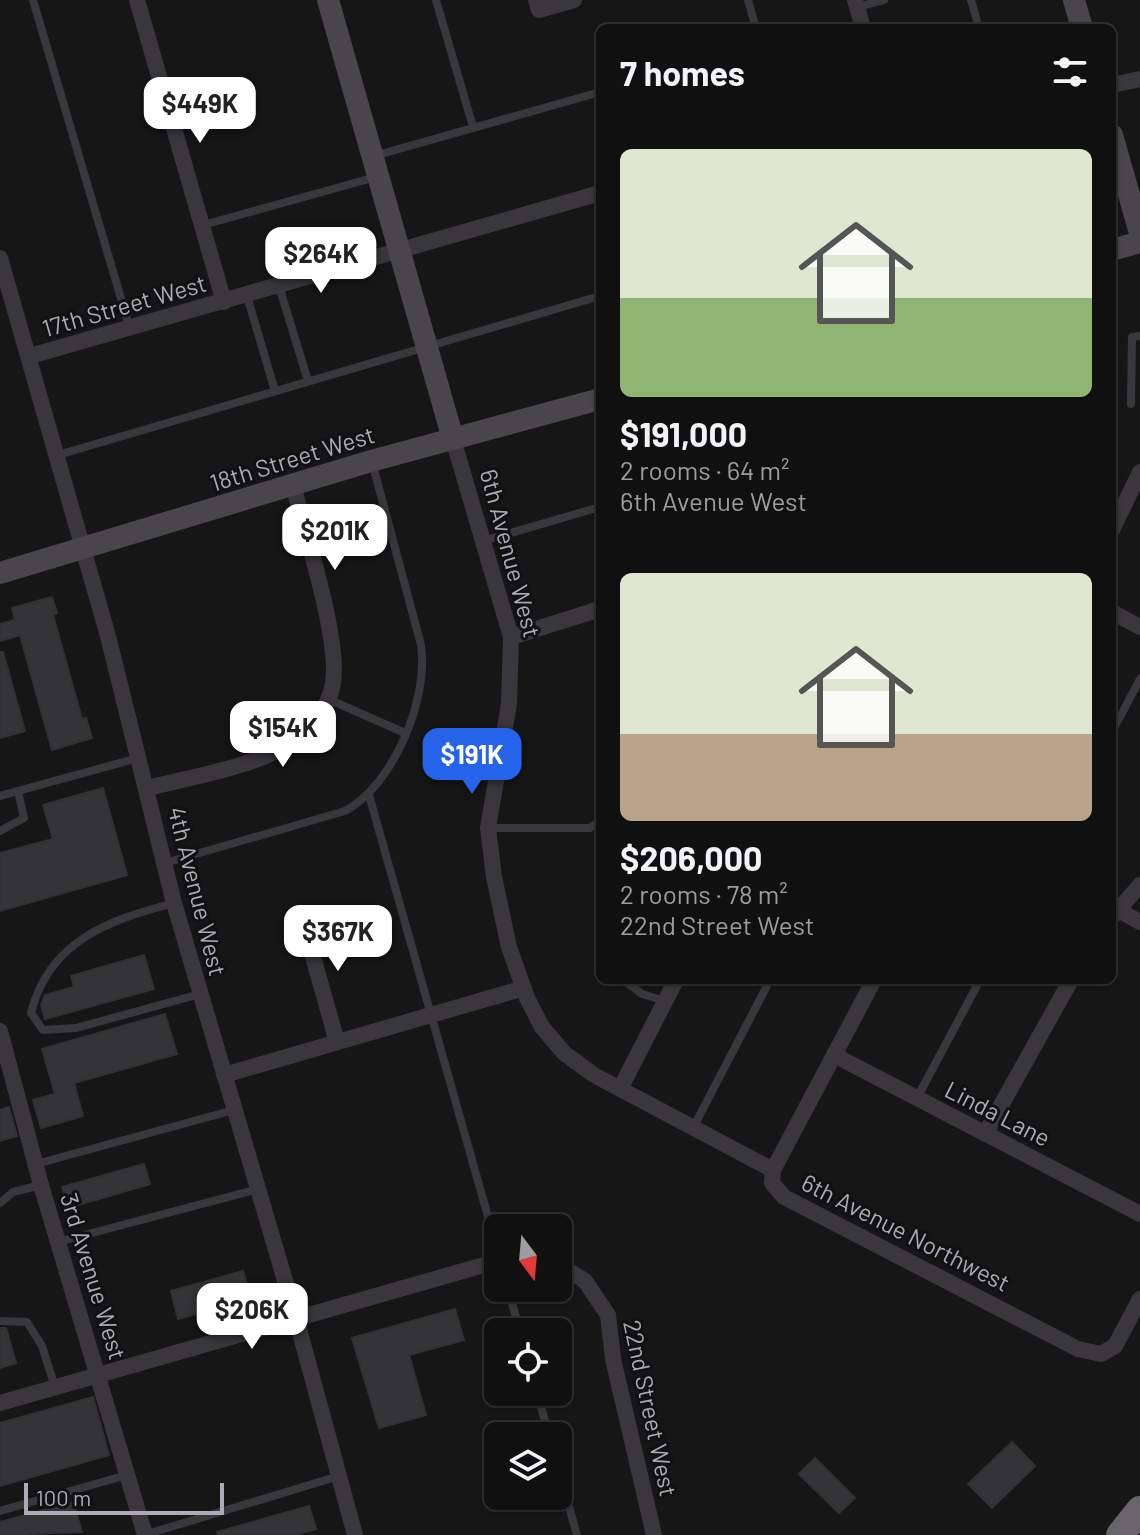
<!DOCTYPE html>
<html lang="en">
<head>
<meta charset="utf-8">
<style>
	:root { --surface:#111011; --page:#1a191a; --text:#f1f3f6; --muted:#9c9d9f; --line:#303031; --accent:#2563eb }
	body { margin:0; font-family:Barlow,sans-serif; background:var(--page); color:var(--text); height:100vh; display:flex; flex-direction:column; font-size:30px; white-space:nowrap }
	* { box-sizing:border-box; margin:0 }
	p { font-size:26px; color:var(--muted) }
	.icon { flex:none; width:44px; height:44px; fill:none; stroke:currentColor; stroke-width:2; stroke-linecap:round; stroke-linejoin:round }
	.map { position:relative; flex:1; overflow:hidden }
	.side { position:absolute; left:596px; top:24px; width:520px; height:960px; display:flex; flex-direction:column; background:var(--surface); border-radius:12px; box-shadow:0 2px 6px #0004,0 0 0 2px var(--line) }
	.side>* { flex:none }
	.needle { width:52px; rotate:164deg }
	.fabs { position:absolute; left:484px; top:1214px; display:grid; gap:16px }
	.fabs a { display:grid; place-items:center; width:88px; height:88px; border-radius:12px; background:var(--surface); box-shadow:0 2px 6px #0004,0 0 0 2px var(--line); font-size:40px }
	.scale { position:absolute; left:24px; bottom:20px; width:200px; box-sizing:border-box; padding-left:8px; border:4px solid #ada9b6; border-top:0; font-size:22px; line-height:28px; white-space:nowrap; color:#ada9b6; -webkit-text-stroke:6px #121112; paint-order:stroke }
	.price { position:absolute; translate:-50% -68px; padding:0 18px; border-radius:16px; background:#fff; color:#222; font-size:26px; line-height:52px; filter:drop-shadow(0 2px 4px #0008) }
	.price::after { content:''; position:absolute; left:50%; top:48px; width:24px; height:18px; margin-left:-12px; background:inherit; clip-path:polygon(0 0,100% 0,50% 100%) }
	.price.active { background:var(--accent); color:#fff }
	ul { padding:0; list-style:none }
	li { display:grid; align-content:center; gap:16px; height:424px; padding:0 24px }
	li span { display:grid; place-items:center; height:248px; border-radius:12px; color:#555 }
	li>.icon { margin-inline-start:auto }
	span .icon { width:144px; height:144px; fill:#fffc; stroke-width:1 }
	li b { font-size:34px }
	h2 { display:flex; justify-content:space-between; align-items:center; height:96px; padding:0 24px; font-size:34px }
	.map>svg:first-child { display:block }
	.building { fill:#343336; stroke:#323033; stroke-width:2 }
	.lines { fill:none; stroke-linecap:round; stroke-linejoin:round }
	.lane { stroke:#39373c; stroke-width:8 }
	.street { stroke:#39373c; stroke-width:16 }
	.secondary { stroke:#48454b; stroke-width:22 }
	.highway { stroke:#67646c; stroke-width:28 }
	.labels { text-anchor:middle; dominant-baseline:central; stroke-width:6; stroke-linejoin:round; paint-order:stroke }
	.street-label { font-size:24px; fill:#ada9b6; stroke:#121112 }
</style>
</head>
<body>
<div class="map">
<svg width="1140" height="1535" viewBox="0 0 1140 1535">
	<rect width="100%" height="100%" fill="#171617"/>
	<!-- building -->
	<g class="building">
		<path d="M52 597 57 613 53 615 82 719 86 718 92 738 52 750 20 635 0 641V624L15 620 12 608Z"/>
		<path d="M0 652H3L25 731 0 738Z"/>
		<path d="M103 788 127 875 0 911V853L53 839 43 805Z"/>
		<path d="M144 955 154 989 45 1019 41 1005 45 995 74 987 71 976Z"/>
		<path d="M165 1014 177 1054 74 1083 83 1116 41 1128 33 1100 55 1094 42 1049Z"/>
		<path d="M9 1107 17 1136 0 1141V1110Z"/>
		<path d="M144 1164 150 1184 68 1208 62 1187Z"/>
		<path d="M243 1271 251 1299 178 1319 171 1291Z"/>
		<path d="M455 1309 464 1340 409 1355 426 1415 379 1428 352 1338Z"/>
		<path d="M0 1328H6L16 1363 0 1368Z"/>
		<path d="M93 1397 109 1455 0 1486V1423Z"/>
		<path d="M1012 1442 1035 1466 992 1508 968 1484Z"/>
		<path d="M815 1458 855 1498 839 1513 799 1474Z"/>
		<path d="M73 1502 82 1532 0 1535V1522Z"/>
		<path d="M309 1506 316 1529 295 1535H218L217 1532Z"/>
	</g>
	<g class="lines">
		<!-- lane -->
		<g class="lane">
			<path d="M33 0 130 329"/>
			<path d="M436 0 473 127"/>
			<path d="M748 0 756 28"/>
			<path d="M971 0 979 28"/>
			<path d="M858 7 884 0"/>
			<path d="M374 156 600 92"/>
			<path d="M203 225 376 177"/>
			<path d="M279 286 308 381"/>
			<path d="M247 296 275 391"/>
			<path d="M1131 404 1132 337 1140 336"/>
			<path d="M58 455 600 296"/>
			<path d="M483 541 600 507"/>
			<path d="M328 699 405 733"/>
			<path d="M1112 732 1140 679"/>
			<path d="M369 795 498 1252"/>
			<path d="M0 796 138 758"/>
			<path d="M489 828H590L600 821"/>
			<path d="M0 831 24 818 18 791"/>
			<path d="M165 863 345 811C394 785 429 698 421 645L372 462"/>
			<path d="M174 903C110 920 49 940 31 1013L43 1030 76 1028 200 994"/>
			<path d="M624 980 642 994 665 1001"/>
			<path d="M917 1098 980 980"/>
			<path d="M693 1128 770 980"/>
			<path d="M36 1164 234 1110"/>
			<path d="M0 1203 13 1192 41 1185"/>
			<path d="M58 1242 258 1189"/>
			<path d="M508 1288 520 1332"/>
			<path d="M0 1321 27 1322 42 1346 55 1387"/>
			<path d="M537 1392 549 1436"/>
			<path d="M558 1468 577 1535"/>
			<path d="M0 1511 127 1475"/>
			<path d="M144 1535 339 1476"/>
		</g>
		<!-- street -->
		<g class="street">
			<path d="M137 0 224 302"/>
			<path d="M536 0 539 10 574 0"/>
			<path d="M855 0 863 28"/>
			<path d="M1112 85 1140 79"/>
			<path d="M0 258 108 636 174 903 296 1318 355 1535"/>
			<path d="M30 356 600 193"/>
			<path d="M453 439 511 637 509 704 488 828 494 877 509 947 527 998 542 1027 564 1053 594 1075 773 1170"/>
			<path d="M1112 530 1140 472"/>
			<path d="M1112 612 1140 627"/>
			<path d="M511 637 600 609"/>
			<path d="M148 788C195 776 251 768 293 742 312 731 330 704 333 683 340 639 305 532 293 485"/>
			<path d="M1118 910 1140 922"/>
			<path d="M301 914 337 1042"/>
			<path d="M1112 917 1140 885"/>
			<path d="M874 980 773 1170 772 1183 784 1197 1078 1349 1101 1354 1115 1346 1140 1299"/>
			<path d="M0 1031 41 1185 145 1535"/>
			<path d="M834 1055 1140 1214"/>
			<path d="M224 1075 524 988"/>
			<path d="M620 1089 676 980"/>
			<path d="M985 1134 1071 980"/>
			<path d="M558 1264 585 1281 608 1315 613 1359 654 1535"/>
			<path d="M0 1403 498 1261"/>
		</g>
		<!-- secondary -->
		<g class="secondary">
			<path d="M328 0 453 439"/>
			<path d="M1074 0 1082 28"/>
			<path d="M1112 135 1140 233"/>
			<path d="M1112 250 1140 242"/>
			<path d="M0 573 371 461 600 399"/>
		</g>
		<!-- highway -->
		<path class="highway" d="M1120 1535 1140 1510"/>
	</g>
	<g class="labels">
		<!-- street labels -->
		<g class="street-label">
			<text transform="translate(124 305) rotate(-16)">17th Street West</text>
			<text transform="translate(292 458) rotate(-17)">18th Street West</text>
			<text transform="translate(511 553) rotate(75)">6th Avenue West</text>
			<text transform="translate(198 891) rotate(76)">4th Avenue West</text>
			<text transform="translate(998 1113) rotate(27)">Linda Lane</text>
			<text transform="translate(906 1232) rotate(27)">6th Avenue Northwest</text>
			<text transform="translate(94 1276) rotate(73)">3rd Avenue West</text>
			<text transform="translate(651 1408) rotate(78)">22nd Street West</text>
		</g>
	</g>
</svg>
<div class="fabs">
<a><svg class="needle" viewBox="-14 -14 28 28"><path d="M0-13l5 13h-10z" fill="#e53935"/><path d="M0 13l5-13h-10z" fill="#9c9d9f"/></svg></a>
<a><svg class="icon" aria-label="locate" viewBox="0 0 24 24"><circle cx="12" cy="12" r="6"/><path d="M12 2v4M12 18v4M2 12h4M18 12h4"/></svg></a>
<a><svg class="icon" aria-label="layers" viewBox="0 0 24 24"><path d="M12 4l9 5-9 5-9-5zM3 14l9 5 9-5"/></svg></a>
</div>
<div class="scale">100 m</div>
<b class="price" style="left:200px;top:145px">$449K</b>
<b class="price" style="left:321px;top:295px">$264K</b>
<b class="price" style="left:335px;top:572px">$201K</b>
<b class="price" style="left:283px;top:769px">$154K</b>
<b class="price active" style="left:472px;top:796px">$191K</b>
<b class="price" style="left:338px;top:973px">$367K</b>
<b class="price" style="left:252px;top:1351px">$206K</b>
<section class="side">
<h2>7 homes<svg class="icon" aria-label="filters" viewBox="0 0 24 24"><path d="M4 7h16M4 17h16"/><circle cx="9" cy="7" r="2"/><circle cx="15" cy="17" r="2"/></svg></h2>
<ul>
<li><span style="background:linear-gradient(#dfe7d0 60%,#8fb573 0)"><svg class="icon" aria-label="home" viewBox="0 0 24 24"><path d="M3 11l9-7 9 7M6 9v11h12V9"/></svg></span><div><b>$191,000</b><p>2 rooms · 64 m²</p><p>6th Avenue West</p></div></li>
<li><span style="background:linear-gradient(#dfe7d0 65%,#b9a48a 0)"><svg class="icon" aria-label="home" viewBox="0 0 24 24"><path d="M3 11l9-7 9 7M6 9v11h12V9"/></svg></span><div><b>$206,000</b><p>2 rooms · 78 m²</p><p>22nd Street West</p></div></li>
</ul>
</section>
</div>
</body>
</html>
